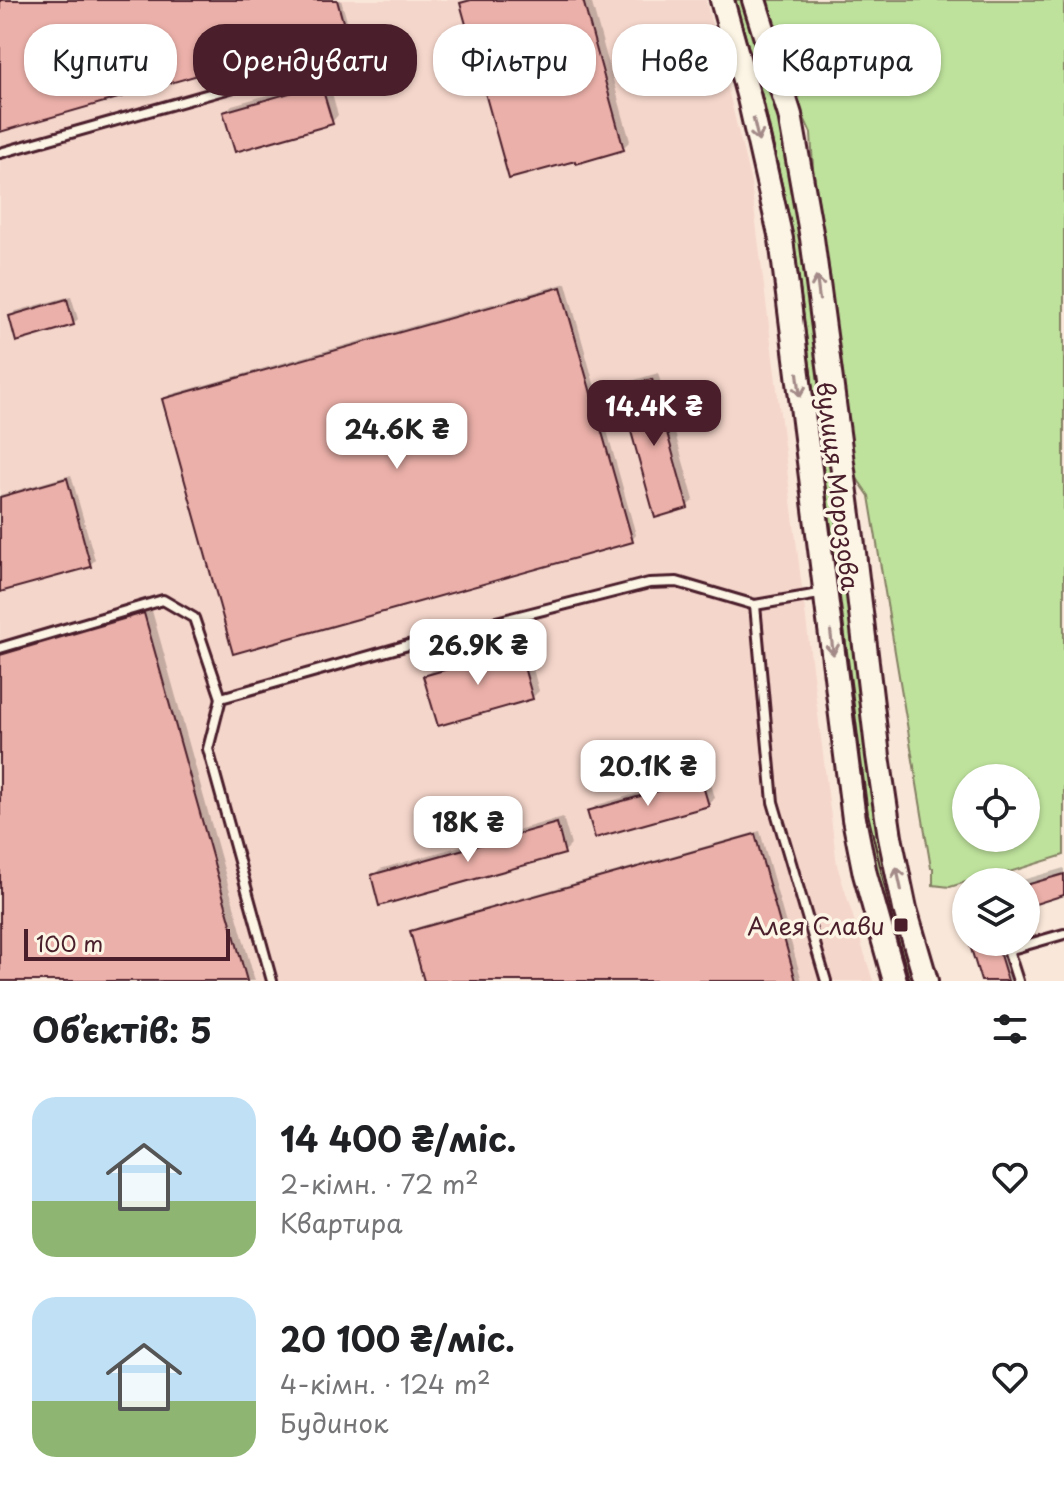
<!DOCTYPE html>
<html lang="uk">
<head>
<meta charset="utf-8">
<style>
	:root { --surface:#fff; --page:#f6f6f6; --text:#202124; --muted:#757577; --accent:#4a1f2b }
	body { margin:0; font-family:"Playpen Sans",sans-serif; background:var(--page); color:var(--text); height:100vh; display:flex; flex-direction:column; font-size:30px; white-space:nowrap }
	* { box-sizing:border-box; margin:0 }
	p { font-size:26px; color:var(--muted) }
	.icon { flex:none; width:44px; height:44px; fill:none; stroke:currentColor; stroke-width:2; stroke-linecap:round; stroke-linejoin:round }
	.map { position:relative; height:981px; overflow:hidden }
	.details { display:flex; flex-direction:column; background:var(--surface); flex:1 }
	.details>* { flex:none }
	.top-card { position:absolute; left:24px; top:24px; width:1016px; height:72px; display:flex; gap:16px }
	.buttons { position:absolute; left:952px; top:764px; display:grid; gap:16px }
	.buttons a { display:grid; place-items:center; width:88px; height:88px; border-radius:50%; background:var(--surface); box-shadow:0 2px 6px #0004; font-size:40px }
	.scale { position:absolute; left:24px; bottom:20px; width:206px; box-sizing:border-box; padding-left:8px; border:4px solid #4a1f2b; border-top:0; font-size:22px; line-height:28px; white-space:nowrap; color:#4a1f2b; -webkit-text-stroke:6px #fcf5e5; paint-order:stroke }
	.price { position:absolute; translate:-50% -68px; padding:0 18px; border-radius:16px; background:#fff; color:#222; font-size:26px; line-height:52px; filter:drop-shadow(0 2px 4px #0008) }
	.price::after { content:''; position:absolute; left:50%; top:48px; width:24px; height:18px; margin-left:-12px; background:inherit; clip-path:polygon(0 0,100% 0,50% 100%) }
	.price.on { background:var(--accent); color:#fff }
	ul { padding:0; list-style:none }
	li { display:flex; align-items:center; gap:24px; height:200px; padding:0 32px }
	li span { display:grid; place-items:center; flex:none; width:224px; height:160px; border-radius:24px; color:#555 }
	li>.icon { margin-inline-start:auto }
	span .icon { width:96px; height:96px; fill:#fffc; stroke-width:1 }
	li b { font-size:34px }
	h2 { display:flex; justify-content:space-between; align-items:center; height:96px; padding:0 32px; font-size:34px }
	.pill { padding:0 28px; border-radius:32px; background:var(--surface); box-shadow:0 2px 6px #0004; font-size:28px; line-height:72px }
	.pill.on { background:var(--accent); color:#fff }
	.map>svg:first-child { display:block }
	.built { fill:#f5d6cb }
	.green { fill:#bee29c; stroke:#848064; stroke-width:2; fill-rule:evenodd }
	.shadow { fill:#0003 }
	.building { fill:#ebb0a9; stroke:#4a1f2b; stroke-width:2 }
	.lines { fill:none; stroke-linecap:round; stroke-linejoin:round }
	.lane-casing { stroke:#4a1f2b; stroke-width:14 }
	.secondary-casing { stroke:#4a1f2b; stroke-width:28 }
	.lane { stroke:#fcf5e5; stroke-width:8 }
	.secondary { stroke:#fcf5e5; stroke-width:22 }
	.tram { stroke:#4a1f2b; stroke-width:2 }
	.oneway { stroke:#a38a88 }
	.poi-dot { fill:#4a1f2b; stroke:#fcf5e5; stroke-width:3 }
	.labels { text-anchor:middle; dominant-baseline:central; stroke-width:7; stroke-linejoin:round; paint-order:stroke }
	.street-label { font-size:24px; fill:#4a1f2b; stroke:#fcf5e5 }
	.poi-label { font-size:24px; fill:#4a1f2b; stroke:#fcf5e5; text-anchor:end }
</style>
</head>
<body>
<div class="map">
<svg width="1064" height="981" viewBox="0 0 1064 981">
	<rect width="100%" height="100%" fill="#f9e7d9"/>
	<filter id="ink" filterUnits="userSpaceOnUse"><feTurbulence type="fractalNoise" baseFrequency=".0125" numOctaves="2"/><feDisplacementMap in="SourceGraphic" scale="16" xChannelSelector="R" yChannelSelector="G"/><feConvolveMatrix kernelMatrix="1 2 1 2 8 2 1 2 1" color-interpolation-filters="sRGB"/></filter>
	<g filter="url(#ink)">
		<!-- built -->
		<path class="built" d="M0 0H706L751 183 837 865 873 981H0Z"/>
		<!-- green -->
		<g class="green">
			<path d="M728 0H749C771 80 789 161 805 242L922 981H902L870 871 788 245Z"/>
			<path d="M764 0H1064V855L977 882H966L950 887 933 885V868H931L869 496 854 474 841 410 831 281 813 168 811 133 793 94ZM966 778H1026V838H966Z"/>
		</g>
		<!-- shadow -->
		<g class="shadow">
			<path d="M0 0H341L351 35 347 38H322L0 130Z"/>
			<path d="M466 0H591L630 141 623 148 462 4Z"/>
			<path d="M328 78 338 115 332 122 225 112 232 105Z"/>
			<path d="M566 283 636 535 632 540 164 400 169 395Z"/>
			<path d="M71 296 78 319 73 324 11 316 16 311Z"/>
			<path d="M658 373 694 500 687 506 621 389 628 382Z"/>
			<path d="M71 475 95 560 90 565 0 590V495Z"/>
			<path d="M151 607 255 981H0V648Z"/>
			<path d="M526 643 539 691 532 698 426 676 433 670Z"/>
			<path d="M708 773 715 798 708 805 590 812 597 805Z"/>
			<path d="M563 817 571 845 564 852 373 875 380 869Z"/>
			<path d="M760 831 802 981H426L413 932 418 927Z"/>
			<path d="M1064 868V893L1026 905V882H1016Z"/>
			<path d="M971 942H1009L1021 981H983Z"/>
		</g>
		<!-- building -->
		<g class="building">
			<path d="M0 0H337L348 40 322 47 320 40 0 132Z"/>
			<path d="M471 0H583L624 150 576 164 575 161 509 179 460 3Z"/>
			<path d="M321 84 333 124 235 152 223 112Z"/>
			<path d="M561 287 633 542 233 654 162 399Z"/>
			<path d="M67 299 74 325 16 342 9 316Z"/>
			<path d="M652 379 688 508 655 518 619 388Z"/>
			<path d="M67 478 91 567 0 592V497Z"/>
			<path d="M144 613 247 981H0V655Z"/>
			<path d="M519 649 533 699 438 726 423 676Z"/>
			<path d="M701 779 709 806 595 838 587 811Z"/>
			<path d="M557 823 565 854 379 906 371 875Z"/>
			<path d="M755 834 796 981H424L410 931Z"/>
			<path d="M1064 874V895L1026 907V885Z"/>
			<path d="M969 942H996L1008 981H981Z"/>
		</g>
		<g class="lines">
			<!-- lane casing -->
			<g class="lane-casing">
				<g id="lane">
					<path d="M0 153 369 49"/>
					<path d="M755 605 825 593"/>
					<path d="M0 648 163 600 194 618 221 698"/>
					<path d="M272 981 208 749 221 698 433 638 649 583 677 582 755 605 773 802 826 981"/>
					<path d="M1018 981 1008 950 1064 934"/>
				</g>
			</g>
			<!-- secondary casing -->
			<g class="secondary-casing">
				<g id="secondary">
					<path d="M722 0 749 98 781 239 854 819 865 874 895 981"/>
					<path d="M754 0 790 115 812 238 854 553 878 756 890 837 905 909 926 981"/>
				</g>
			</g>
			<!-- lane -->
			<use href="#lane" class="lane"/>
			<!-- secondary -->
			<use href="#secondary" class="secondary"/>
			<!-- tram -->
			<path class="tram" d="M735 0 764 103 793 235 868 814 893 922 910 981"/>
		</g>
		<!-- one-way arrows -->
		<defs><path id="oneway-shaft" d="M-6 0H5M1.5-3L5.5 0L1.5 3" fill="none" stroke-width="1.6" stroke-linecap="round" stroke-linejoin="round" transform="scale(2)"/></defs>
		<g class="oneway">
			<use href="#oneway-shaft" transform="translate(756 130) rotate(77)"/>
			<use href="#oneway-shaft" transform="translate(818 288) rotate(-97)"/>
			<use href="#oneway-shaft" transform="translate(799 385) rotate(83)"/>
			<use href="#oneway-shaft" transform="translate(832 643) rotate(83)"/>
			<use href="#oneway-shaft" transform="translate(899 879) rotate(-102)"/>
		</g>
	</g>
	<!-- markers -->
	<rect class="poi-dot" x="893" y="917" width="16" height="16" rx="4"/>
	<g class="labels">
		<!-- street labels -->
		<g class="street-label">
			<text transform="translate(839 486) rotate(83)">вулиця Морозова</text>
		</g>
		<!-- poi labels -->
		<g class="poi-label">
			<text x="885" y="925">Алея Слави</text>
		</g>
	</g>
</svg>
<div class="buttons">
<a><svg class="icon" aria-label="locate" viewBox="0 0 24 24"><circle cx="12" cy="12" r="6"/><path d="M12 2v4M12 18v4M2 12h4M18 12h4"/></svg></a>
<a><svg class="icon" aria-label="layers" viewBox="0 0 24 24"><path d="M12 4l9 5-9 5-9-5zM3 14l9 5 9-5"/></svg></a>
</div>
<div class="scale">100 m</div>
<b class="price on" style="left:654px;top:448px">14.4K ₴</b>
<b class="price" style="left:397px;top:471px">24.6K ₴</b>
<b class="price" style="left:478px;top:687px">26.9K ₴</b>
<b class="price" style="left:648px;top:808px">20.1K ₴</b>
<b class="price" style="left:468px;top:864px">18K ₴</b>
<div class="top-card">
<a class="pill">Купити</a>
<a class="pill on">Орендувати</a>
<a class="pill">Фільтри</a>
<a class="pill">Нове</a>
<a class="pill">Квартира</a>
</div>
</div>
<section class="details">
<h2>Об’єктів: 5<svg class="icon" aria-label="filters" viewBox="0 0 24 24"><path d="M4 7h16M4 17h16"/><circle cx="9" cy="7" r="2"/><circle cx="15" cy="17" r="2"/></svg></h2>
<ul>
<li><span style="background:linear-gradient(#bfe0f5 65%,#8fb573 0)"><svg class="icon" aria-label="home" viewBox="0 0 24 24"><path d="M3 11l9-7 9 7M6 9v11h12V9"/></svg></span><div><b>14 400 ₴/міс.</b><p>2-кімн. · 72 m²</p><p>Квартира</p></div><svg class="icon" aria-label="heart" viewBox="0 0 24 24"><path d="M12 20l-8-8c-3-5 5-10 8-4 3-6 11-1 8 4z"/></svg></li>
<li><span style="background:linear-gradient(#bfe0f5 65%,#8fb573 0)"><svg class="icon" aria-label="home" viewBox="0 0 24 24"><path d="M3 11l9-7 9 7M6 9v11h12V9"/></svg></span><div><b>20 100 ₴/міс.</b><p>4-кімн. · 124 m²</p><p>Будинок</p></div><svg class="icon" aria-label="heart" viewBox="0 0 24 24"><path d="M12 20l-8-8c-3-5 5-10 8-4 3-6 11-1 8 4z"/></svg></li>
</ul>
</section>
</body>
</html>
